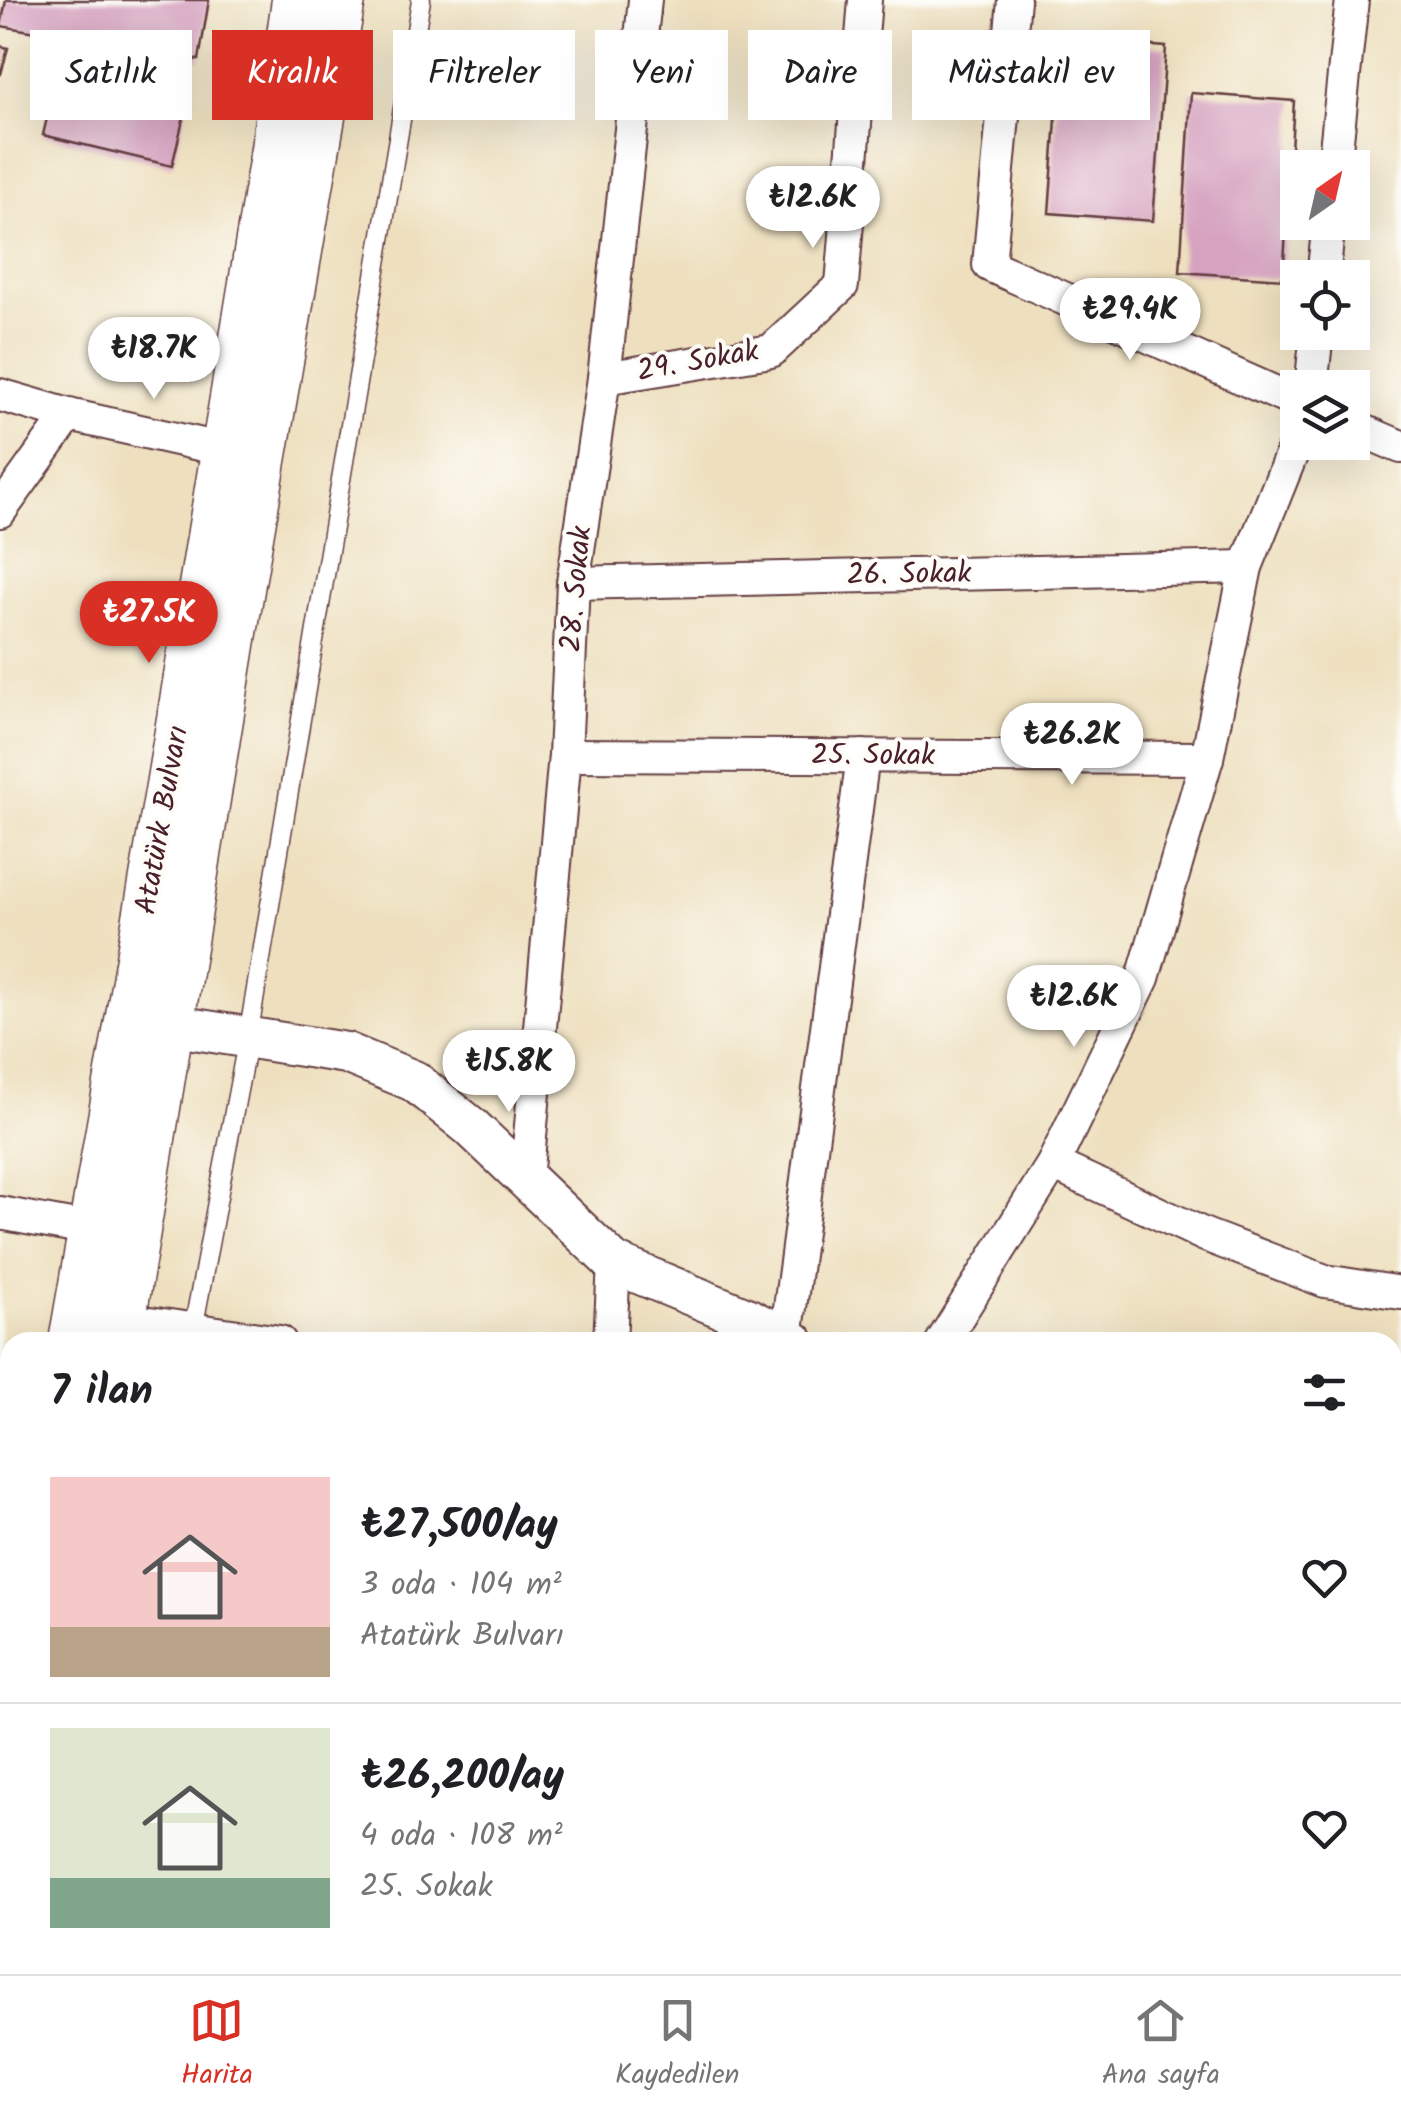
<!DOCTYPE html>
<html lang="tr">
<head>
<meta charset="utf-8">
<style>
	:root { --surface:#fff; --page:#f2f2f2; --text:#202124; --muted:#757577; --line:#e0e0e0; --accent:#d93025 }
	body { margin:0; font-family:Kalam,sans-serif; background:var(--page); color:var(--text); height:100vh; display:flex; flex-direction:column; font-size:38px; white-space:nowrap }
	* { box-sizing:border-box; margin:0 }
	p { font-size:32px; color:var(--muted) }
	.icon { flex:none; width:55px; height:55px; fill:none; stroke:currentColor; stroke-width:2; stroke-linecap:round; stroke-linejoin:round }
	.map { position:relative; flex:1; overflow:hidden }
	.details { position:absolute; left:0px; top:1332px; width:1402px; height:642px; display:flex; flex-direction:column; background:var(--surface); border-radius:30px 30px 0 0; box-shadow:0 10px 40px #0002 }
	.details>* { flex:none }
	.hud { position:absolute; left:30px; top:30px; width:1342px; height:90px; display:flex; gap:20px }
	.needle { width:65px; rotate:34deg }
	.buttons { position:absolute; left:1280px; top:150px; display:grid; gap:20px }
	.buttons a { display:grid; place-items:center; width:90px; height:90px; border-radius:0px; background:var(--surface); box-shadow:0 10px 40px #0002; font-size:50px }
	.price { position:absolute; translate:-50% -85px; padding:0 22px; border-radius:35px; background:#fff; color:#222; font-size:32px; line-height:65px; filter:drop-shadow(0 2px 5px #0008) }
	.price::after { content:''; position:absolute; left:50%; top:60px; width:30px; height:22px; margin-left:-15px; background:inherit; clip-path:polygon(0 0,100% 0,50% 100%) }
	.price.selected { background:var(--accent); color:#fff }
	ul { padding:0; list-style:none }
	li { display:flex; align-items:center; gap:30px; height:250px; padding:0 50px }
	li+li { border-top:2px solid var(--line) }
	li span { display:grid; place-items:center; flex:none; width:280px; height:200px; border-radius:0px; color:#555 }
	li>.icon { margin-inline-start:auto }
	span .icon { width:120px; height:120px; fill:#fffc; stroke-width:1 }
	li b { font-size:42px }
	h2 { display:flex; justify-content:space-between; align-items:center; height:120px; padding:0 50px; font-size:42px }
	.chip { padding:0 35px; border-radius:0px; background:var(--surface); box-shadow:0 10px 40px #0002; font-size:35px; line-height:90px }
	.chip.selected { background:var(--accent); color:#fff }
	.dock { display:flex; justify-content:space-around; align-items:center; height:140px; border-top:2px solid var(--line); background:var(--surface); font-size:28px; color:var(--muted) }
	.dock a { display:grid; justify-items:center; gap:5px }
	.dock .selected { color:var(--accent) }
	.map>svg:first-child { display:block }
	.building { fill:#d6a2c0 }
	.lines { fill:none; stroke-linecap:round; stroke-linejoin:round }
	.service-casing { stroke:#633c41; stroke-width:21 }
	.minor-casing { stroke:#633c41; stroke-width:36 }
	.tertiary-casing { stroke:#633c41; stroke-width:44 }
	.secondary-casing { stroke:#633c41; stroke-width:51 }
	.service { stroke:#fff; stroke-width:18 }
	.minor { stroke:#fff; stroke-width:32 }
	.tertiary { stroke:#fff; stroke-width:40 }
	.secondary { stroke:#fff; stroke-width:48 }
	.labels { text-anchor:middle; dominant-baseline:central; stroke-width:8; stroke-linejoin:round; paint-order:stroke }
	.street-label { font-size:30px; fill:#4a1f2b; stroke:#fdfcf7 }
</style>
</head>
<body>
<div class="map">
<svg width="1401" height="1974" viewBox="0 0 1401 1974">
	<rect width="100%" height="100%" fill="#fdfcf7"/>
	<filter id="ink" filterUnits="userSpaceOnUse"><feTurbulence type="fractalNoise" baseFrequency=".01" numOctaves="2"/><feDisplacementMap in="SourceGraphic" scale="20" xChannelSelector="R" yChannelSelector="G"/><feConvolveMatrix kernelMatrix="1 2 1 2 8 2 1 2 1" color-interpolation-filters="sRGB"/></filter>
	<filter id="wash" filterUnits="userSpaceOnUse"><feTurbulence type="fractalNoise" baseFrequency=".0048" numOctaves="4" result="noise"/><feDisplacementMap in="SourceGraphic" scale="40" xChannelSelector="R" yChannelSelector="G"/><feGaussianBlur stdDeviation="2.25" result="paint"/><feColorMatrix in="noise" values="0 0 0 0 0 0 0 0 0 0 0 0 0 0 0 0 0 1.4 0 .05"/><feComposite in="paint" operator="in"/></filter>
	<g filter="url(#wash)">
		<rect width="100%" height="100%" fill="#eee0bf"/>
		<g id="blocks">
			<!-- building -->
			<g class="building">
				<path d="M6 0H209L199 60 1 26Z"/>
				<path d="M1062 39 1166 47 1153 221 1049 213Z"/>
				<path d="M0 46 8 48 1 74H0Z"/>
				<path d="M60 63 189 95 172 166 43 135Z"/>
				<path d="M1191 93 1294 101 1283 279 1180 272Z"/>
			</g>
		</g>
	</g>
	<g filter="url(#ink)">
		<use href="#blocks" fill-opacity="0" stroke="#633c41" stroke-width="2.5"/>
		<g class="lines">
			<!-- service casing -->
			<g class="service-casing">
				<path id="service" d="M192 1335 248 1037 421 0"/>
			</g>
			<!-- minor casing -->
			<g class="minor-casing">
				<g id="minor">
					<path d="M1014 0 989 265 1298 403"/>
					<path d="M1334 168 1352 0"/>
					<path d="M1323 278 1329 222"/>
					<path d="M604 378 771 351 842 285 865 0"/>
					<path d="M1311 388 1317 332"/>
					<path d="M0 395 69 415 225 450"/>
					<path d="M1352 426 1401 447"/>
					<path d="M0 511 69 415"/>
					<path d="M573 583 1246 567"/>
					<path d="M565 755 1207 758 1246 567 1298 438"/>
					<path d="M1053 1164 1205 1235 1325 1281 1401 1293"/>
					<path d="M526 1180 565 755 573 583 604 378 645 0"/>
					<path d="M0 1213 92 1230"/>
					<path d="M122 1319 280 1342"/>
					<path d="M786 1338 863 756"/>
					<path d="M610 1342 614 1263"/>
					<path d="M942 1342 1053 1164 1143 978 1207 758"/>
					<path d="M0 1583 10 1585"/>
					<path d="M468 1965 541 1974"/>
					<path d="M592 1974 593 1965"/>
					<path d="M875 1974V1965"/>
					<path d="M1143 1974 1144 1965"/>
				</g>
			</g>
			<!-- tertiary casing -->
			<g class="tertiary-casing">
				<g id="tertiary">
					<path d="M169 1025 346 1053 414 1081 471 1127 614 1263 749 1319 794 1342"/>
					<path d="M1392 1603 1401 1606"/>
				</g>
			</g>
			<!-- secondary casing -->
			<g class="secondary-casing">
				<g id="secondary">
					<path d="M73 1342 169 792 274 156 296 0"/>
					<path d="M118 1342 241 583 341 0"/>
					<path d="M0 1735 10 1688"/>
					<path d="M15 1974 17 1965"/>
				</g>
			</g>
			<!-- service -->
			<use href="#service" class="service"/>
			<!-- minor -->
			<use href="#minor" class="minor"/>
			<!-- tertiary -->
			<use href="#tertiary" class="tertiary"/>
			<!-- secondary -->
			<use href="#secondary" class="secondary"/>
		</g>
	</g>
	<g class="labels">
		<!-- street labels -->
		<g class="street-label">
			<text transform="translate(698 362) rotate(-10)">29. Sokak</text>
			<text transform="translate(909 575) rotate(-1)">26. Sokak</text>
			<text transform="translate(577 589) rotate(-85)">28. Sokak</text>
			<text x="873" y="756">25. Sokak</text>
			<text transform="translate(163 820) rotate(-80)">Atatürk Bulvarı</text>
		</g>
	</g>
</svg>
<div class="buttons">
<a><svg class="needle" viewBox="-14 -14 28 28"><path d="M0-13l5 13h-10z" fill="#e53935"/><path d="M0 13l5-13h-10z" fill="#757577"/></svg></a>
<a><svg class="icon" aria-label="locate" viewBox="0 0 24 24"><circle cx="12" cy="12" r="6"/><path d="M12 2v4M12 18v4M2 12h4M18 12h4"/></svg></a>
<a><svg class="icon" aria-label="layers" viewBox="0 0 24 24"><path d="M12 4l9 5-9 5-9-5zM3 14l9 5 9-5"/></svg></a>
</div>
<b class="price" style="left:813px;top:251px">₺12.6K</b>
<b class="price" style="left:1130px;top:363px">₺29.4K</b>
<b class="price" style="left:154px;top:402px">₺18.7K</b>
<b class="price selected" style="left:149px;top:666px">₺27.5K</b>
<b class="price" style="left:1072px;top:788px">₺26.2K</b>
<b class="price" style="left:1074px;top:1050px">₺12.6K</b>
<b class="price" style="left:509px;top:1115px">₺15.8K</b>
<div class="hud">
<a class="chip">Satılık</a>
<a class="chip selected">Kiralık</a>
<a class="chip">Filtreler</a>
<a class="chip">Yeni</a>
<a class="chip">Daire</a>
<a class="chip">Müstakil ev</a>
</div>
<section class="details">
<h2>7 ilan<svg class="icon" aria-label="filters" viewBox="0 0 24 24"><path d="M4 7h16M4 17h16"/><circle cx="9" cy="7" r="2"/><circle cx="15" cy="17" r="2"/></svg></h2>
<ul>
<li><span style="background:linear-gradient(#f6c9c9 75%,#b9a48a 0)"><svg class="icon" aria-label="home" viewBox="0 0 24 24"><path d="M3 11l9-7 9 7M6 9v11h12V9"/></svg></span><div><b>₺27,500/ay</b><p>3 oda · 104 m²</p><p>Atatürk Bulvarı</p></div><svg class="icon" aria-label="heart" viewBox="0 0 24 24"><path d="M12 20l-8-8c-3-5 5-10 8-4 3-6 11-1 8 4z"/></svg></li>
<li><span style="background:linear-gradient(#dfe7d0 75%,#7fa58c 0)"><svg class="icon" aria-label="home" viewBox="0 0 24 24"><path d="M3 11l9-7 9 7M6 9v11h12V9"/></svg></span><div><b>₺26,200/ay</b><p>4 oda · 108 m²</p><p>25. Sokak</p></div><svg class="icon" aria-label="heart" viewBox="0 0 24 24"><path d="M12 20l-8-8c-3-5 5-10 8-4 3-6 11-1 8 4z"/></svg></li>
</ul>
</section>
</div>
<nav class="dock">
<a class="selected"><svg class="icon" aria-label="map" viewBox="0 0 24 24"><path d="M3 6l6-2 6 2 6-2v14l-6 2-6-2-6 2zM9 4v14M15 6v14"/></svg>Harita</a>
<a><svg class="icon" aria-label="saved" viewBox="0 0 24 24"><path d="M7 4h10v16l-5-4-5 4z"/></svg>Kaydedilen</a>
<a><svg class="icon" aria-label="home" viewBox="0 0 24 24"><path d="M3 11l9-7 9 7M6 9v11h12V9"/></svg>Ana sayfa</a>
</nav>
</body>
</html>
